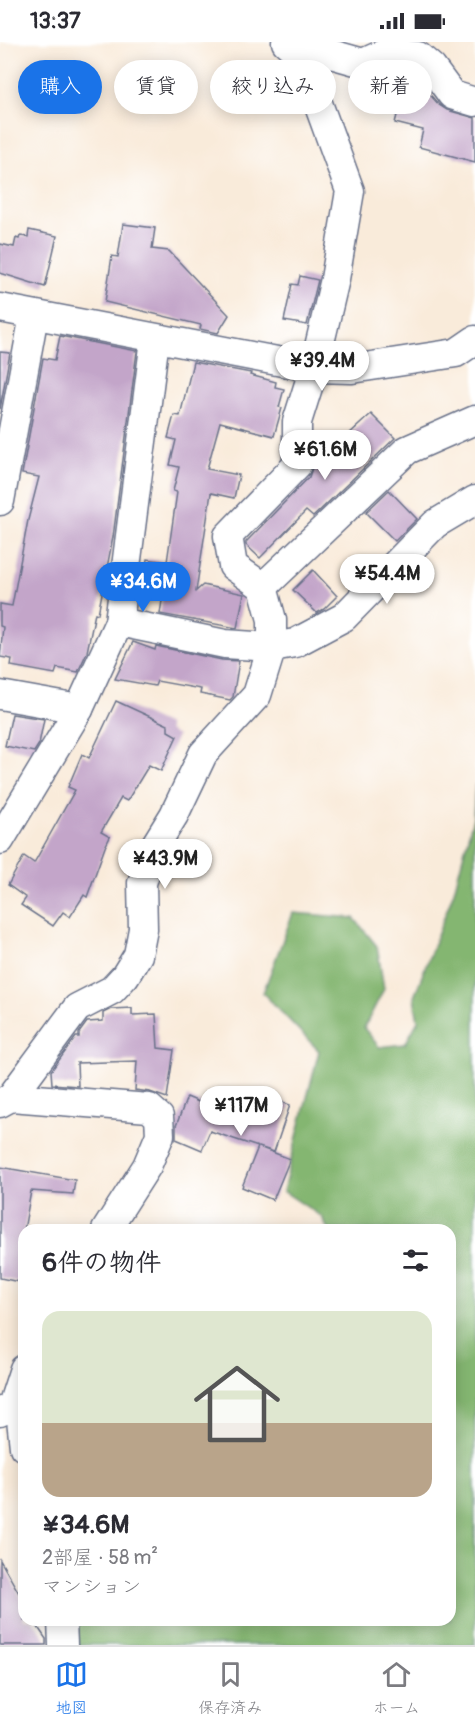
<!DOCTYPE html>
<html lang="ja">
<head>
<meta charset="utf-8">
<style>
	:root { --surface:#fff; --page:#f7f7f7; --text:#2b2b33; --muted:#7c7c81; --line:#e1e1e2; --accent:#1a73e8 }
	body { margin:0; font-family:Pangolin,"Klee One",sans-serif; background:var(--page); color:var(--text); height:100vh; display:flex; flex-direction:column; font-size:22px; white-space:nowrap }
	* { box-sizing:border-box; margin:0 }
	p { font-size:20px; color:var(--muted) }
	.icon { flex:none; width:33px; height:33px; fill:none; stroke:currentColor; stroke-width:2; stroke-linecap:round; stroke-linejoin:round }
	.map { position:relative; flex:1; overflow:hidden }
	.panel { position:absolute; left:18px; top:1182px; width:438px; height:402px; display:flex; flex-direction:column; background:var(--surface); border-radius:18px; box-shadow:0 3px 15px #0003 }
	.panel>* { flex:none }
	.hud { position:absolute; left:18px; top:18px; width:440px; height:54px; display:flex; gap:12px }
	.price { position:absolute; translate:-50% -51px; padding:0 14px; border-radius:21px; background:#fff; color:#222; font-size:20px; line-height:39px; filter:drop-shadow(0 2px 3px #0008) }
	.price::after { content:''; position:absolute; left:50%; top:36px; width:18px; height:14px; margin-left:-9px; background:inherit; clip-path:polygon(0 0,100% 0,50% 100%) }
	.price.selected { background:var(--accent); color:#fff }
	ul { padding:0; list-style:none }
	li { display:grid; align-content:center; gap:12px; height:318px; padding:0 24px }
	li span { display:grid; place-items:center; height:186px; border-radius:18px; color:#555 }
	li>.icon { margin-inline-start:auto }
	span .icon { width:108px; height:108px; fill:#fffc; stroke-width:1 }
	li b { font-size:26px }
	h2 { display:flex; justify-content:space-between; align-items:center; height:72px; padding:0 24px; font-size:26px }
	.tag { padding:0 21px; border-radius:27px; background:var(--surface); box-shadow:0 3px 15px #0003; font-size:21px; line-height:54px }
	.tag.selected { background:var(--accent); color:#fff }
	.status { display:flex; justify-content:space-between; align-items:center; height:42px; padding:0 30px; background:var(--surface); direction:ltr }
	.status svg { height:16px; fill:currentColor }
	.tab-bar { display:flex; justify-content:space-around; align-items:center; height:84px; border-top:2px solid var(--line); background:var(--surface); font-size:16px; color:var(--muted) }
	.tab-bar a { display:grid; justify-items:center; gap:3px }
	.tab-bar .selected { color:var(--accent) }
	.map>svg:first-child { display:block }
	.forest { fill:#84b671; stroke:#507268; stroke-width:1.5 }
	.building { fill:#c3a5c9 }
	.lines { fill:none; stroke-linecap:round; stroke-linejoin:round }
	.minor-casing { stroke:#697189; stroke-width:31 }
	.minor { stroke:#fff; stroke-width:28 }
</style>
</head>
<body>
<div class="status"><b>13:37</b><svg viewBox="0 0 49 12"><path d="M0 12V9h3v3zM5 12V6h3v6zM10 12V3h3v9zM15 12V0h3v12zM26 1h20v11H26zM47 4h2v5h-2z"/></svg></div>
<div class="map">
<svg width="475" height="1603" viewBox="0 0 475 1603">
	<rect width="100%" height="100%" fill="#fff"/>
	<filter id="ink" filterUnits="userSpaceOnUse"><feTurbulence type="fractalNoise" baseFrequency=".0167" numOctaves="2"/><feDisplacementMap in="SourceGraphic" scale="12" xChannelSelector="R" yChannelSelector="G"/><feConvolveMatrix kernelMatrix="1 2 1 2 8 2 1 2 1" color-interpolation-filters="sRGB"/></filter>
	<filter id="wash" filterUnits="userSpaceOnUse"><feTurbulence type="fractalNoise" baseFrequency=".008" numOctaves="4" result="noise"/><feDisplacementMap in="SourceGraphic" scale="24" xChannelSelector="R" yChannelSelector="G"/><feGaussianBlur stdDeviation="1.35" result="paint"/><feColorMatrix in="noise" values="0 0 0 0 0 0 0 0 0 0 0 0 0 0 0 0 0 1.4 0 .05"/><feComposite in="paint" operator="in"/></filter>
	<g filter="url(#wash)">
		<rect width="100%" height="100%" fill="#f9ebda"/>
		<!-- forest -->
		<path class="forest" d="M475 742V1603H63L59 1578H450V1188H328L322 1175 283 1149 319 1009 263 951 293 871 354 876 377 904 384 947 364 986 379 1005 405 1002 418 979 414 955 454 849 473 776Z"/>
		<g id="blocks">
			<!-- building -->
			<g class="building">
				<path d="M418 39 439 63 447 68 475 76V120L419 105 423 88 395 81 403 50H406Z"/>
				<path d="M123 182 155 186 152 207 169 209 229 273 218 291 200 287 201 283 105 260 112 214 118 215Z"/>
				<path d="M29 188 57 194 45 245 0 231V202L14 205 16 196 19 197 20 194 28 195Z"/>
				<path d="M300 234 318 238 307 283 284 279 292 242 298 243Z"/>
				<path d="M60 294 137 309 113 495 98 572 95 571 87 610 78 630 57 626 55 632 11 624 12 617 0 615 3 585 0 584V562L12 564 28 478 39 435 22 432 43 316 55 318Z"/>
				<path d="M0 310 10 311 0 367Z"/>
				<path d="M193 320 251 331 250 333 276 340 275 345 284 347 279 365 282 366 274 394 220 380 207 427 239 433 234 456 211 451 196 549 203 543 244 552 237 586 160 572 163 552 142 549 147 517 167 520 177 450 173 449 179 425 170 423 176 398 168 396 174 373 180 374Z"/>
				<path d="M371 372 395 396 313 475 306 469 260 516 246 503V500L309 435 312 426Z"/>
				<path d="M389 448 417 477 395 499 366 470Z"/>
				<path d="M313 528 337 554 324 567 317 571 293 548Z"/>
				<path d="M133 600 155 608 156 604 222 618 239 619 233 655 230 658 200 652 201 647 157 639 155 644 115 637Z"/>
				<path d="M116 659 168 683V689L177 694 161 729 149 723 127 759 121 756 101 790 110 795 105 805 87 855 84 853 70 875 63 870 53 884 21 863 26 856 8 843 24 814 34 821 75 748 68 745 82 712 89 716Z"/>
				<path d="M12 672 44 677 39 702 34 710 5 704Z"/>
				<path d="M132 966V973L156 972 158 1006 174 1008 167 1056 150 1050 135 1048 137 1019 77 1021 78 1044 52 1042 51 1029 76 995H79V991L87 980 103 979V971L111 967Z"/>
				<path d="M187 1055 220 1069 224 1059 264 1071 269 1056 290 1063 274 1110 259 1105 290 1117 273 1158 242 1145 258 1105 210 1089 202 1108 176 1097V1084Z"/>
				<path d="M0 1125 75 1138 73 1152 31 1149 24 1188V1241L0 1236Z"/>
				<path d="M0 1518 24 1560V1578H33L46 1597V1603H0Z"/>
			</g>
		</g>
	</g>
	<g filter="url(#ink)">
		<use href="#blocks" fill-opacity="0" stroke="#697189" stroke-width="1.5"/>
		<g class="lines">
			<!-- minor casing -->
			<g class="minor-casing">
				<g id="minor">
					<path d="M300 12 310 6 363 21 385 11 418 14 432 26 452 53 475 60"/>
					<path d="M0 266 314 326 352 327 456 311 475 298"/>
					<path d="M0 459 34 273"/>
					<path d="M263 545 407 408 475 378"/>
					<path d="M119 580 225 602 272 605 295 601 344 575 435 482 475 458"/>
					<path d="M0 653 79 667"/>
					<path d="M0 798 79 667 119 580 155 297"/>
					<path d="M11 1055 149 1066 159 1075 160 1093 147 1124 106 1188"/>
					<path d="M0 1061 11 1055 77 966 112 948 125 934 138 913 143 887 142 841 153 807 174 773 203 712 257 653 272 605V578L263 545 233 524 228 494 297 423V380L314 326 335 237 350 149 300 12 286 0"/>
					<path d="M12 1364 21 1377 24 1405"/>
					<path d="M0 1370 12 1364 24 1327"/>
					<path d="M62 1578 63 1603"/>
				</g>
			</g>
			<!-- minor -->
			<use href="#minor" class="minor"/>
		</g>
	</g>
</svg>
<b class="price" style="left:322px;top:350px">¥39.4M</b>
<b class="price" style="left:325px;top:439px">¥61.6M</b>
<b class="price" style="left:387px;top:563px">¥54.4M</b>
<b class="price selected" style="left:143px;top:571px">¥34.6M</b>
<b class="price" style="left:165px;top:848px">¥43.9M</b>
<b class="price" style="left:241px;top:1095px">¥117M</b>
<div class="hud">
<a class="tag selected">購入</a>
<a class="tag">賃貸</a>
<a class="tag">絞り込み</a>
<a class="tag">新着</a>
</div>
<section class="panel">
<h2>6件の物件<svg class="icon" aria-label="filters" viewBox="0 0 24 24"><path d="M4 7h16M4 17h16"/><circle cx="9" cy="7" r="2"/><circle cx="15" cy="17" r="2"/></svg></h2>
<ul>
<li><span style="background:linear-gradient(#dfe7d0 60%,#b9a48a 0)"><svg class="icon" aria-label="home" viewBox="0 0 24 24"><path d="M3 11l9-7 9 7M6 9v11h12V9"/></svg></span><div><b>¥34.6M</b><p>2部屋 · 58 m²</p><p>マンション</p></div></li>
</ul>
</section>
</div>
<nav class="tab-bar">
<a class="selected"><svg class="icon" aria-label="map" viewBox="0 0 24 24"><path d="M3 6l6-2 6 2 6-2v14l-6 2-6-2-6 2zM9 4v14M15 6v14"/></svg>地図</a>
<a><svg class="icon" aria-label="saved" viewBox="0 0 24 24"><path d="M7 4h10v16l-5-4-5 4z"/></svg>保存済み</a>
<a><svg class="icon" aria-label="home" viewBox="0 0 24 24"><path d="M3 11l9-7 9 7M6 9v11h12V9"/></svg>ホーム</a>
</nav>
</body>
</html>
